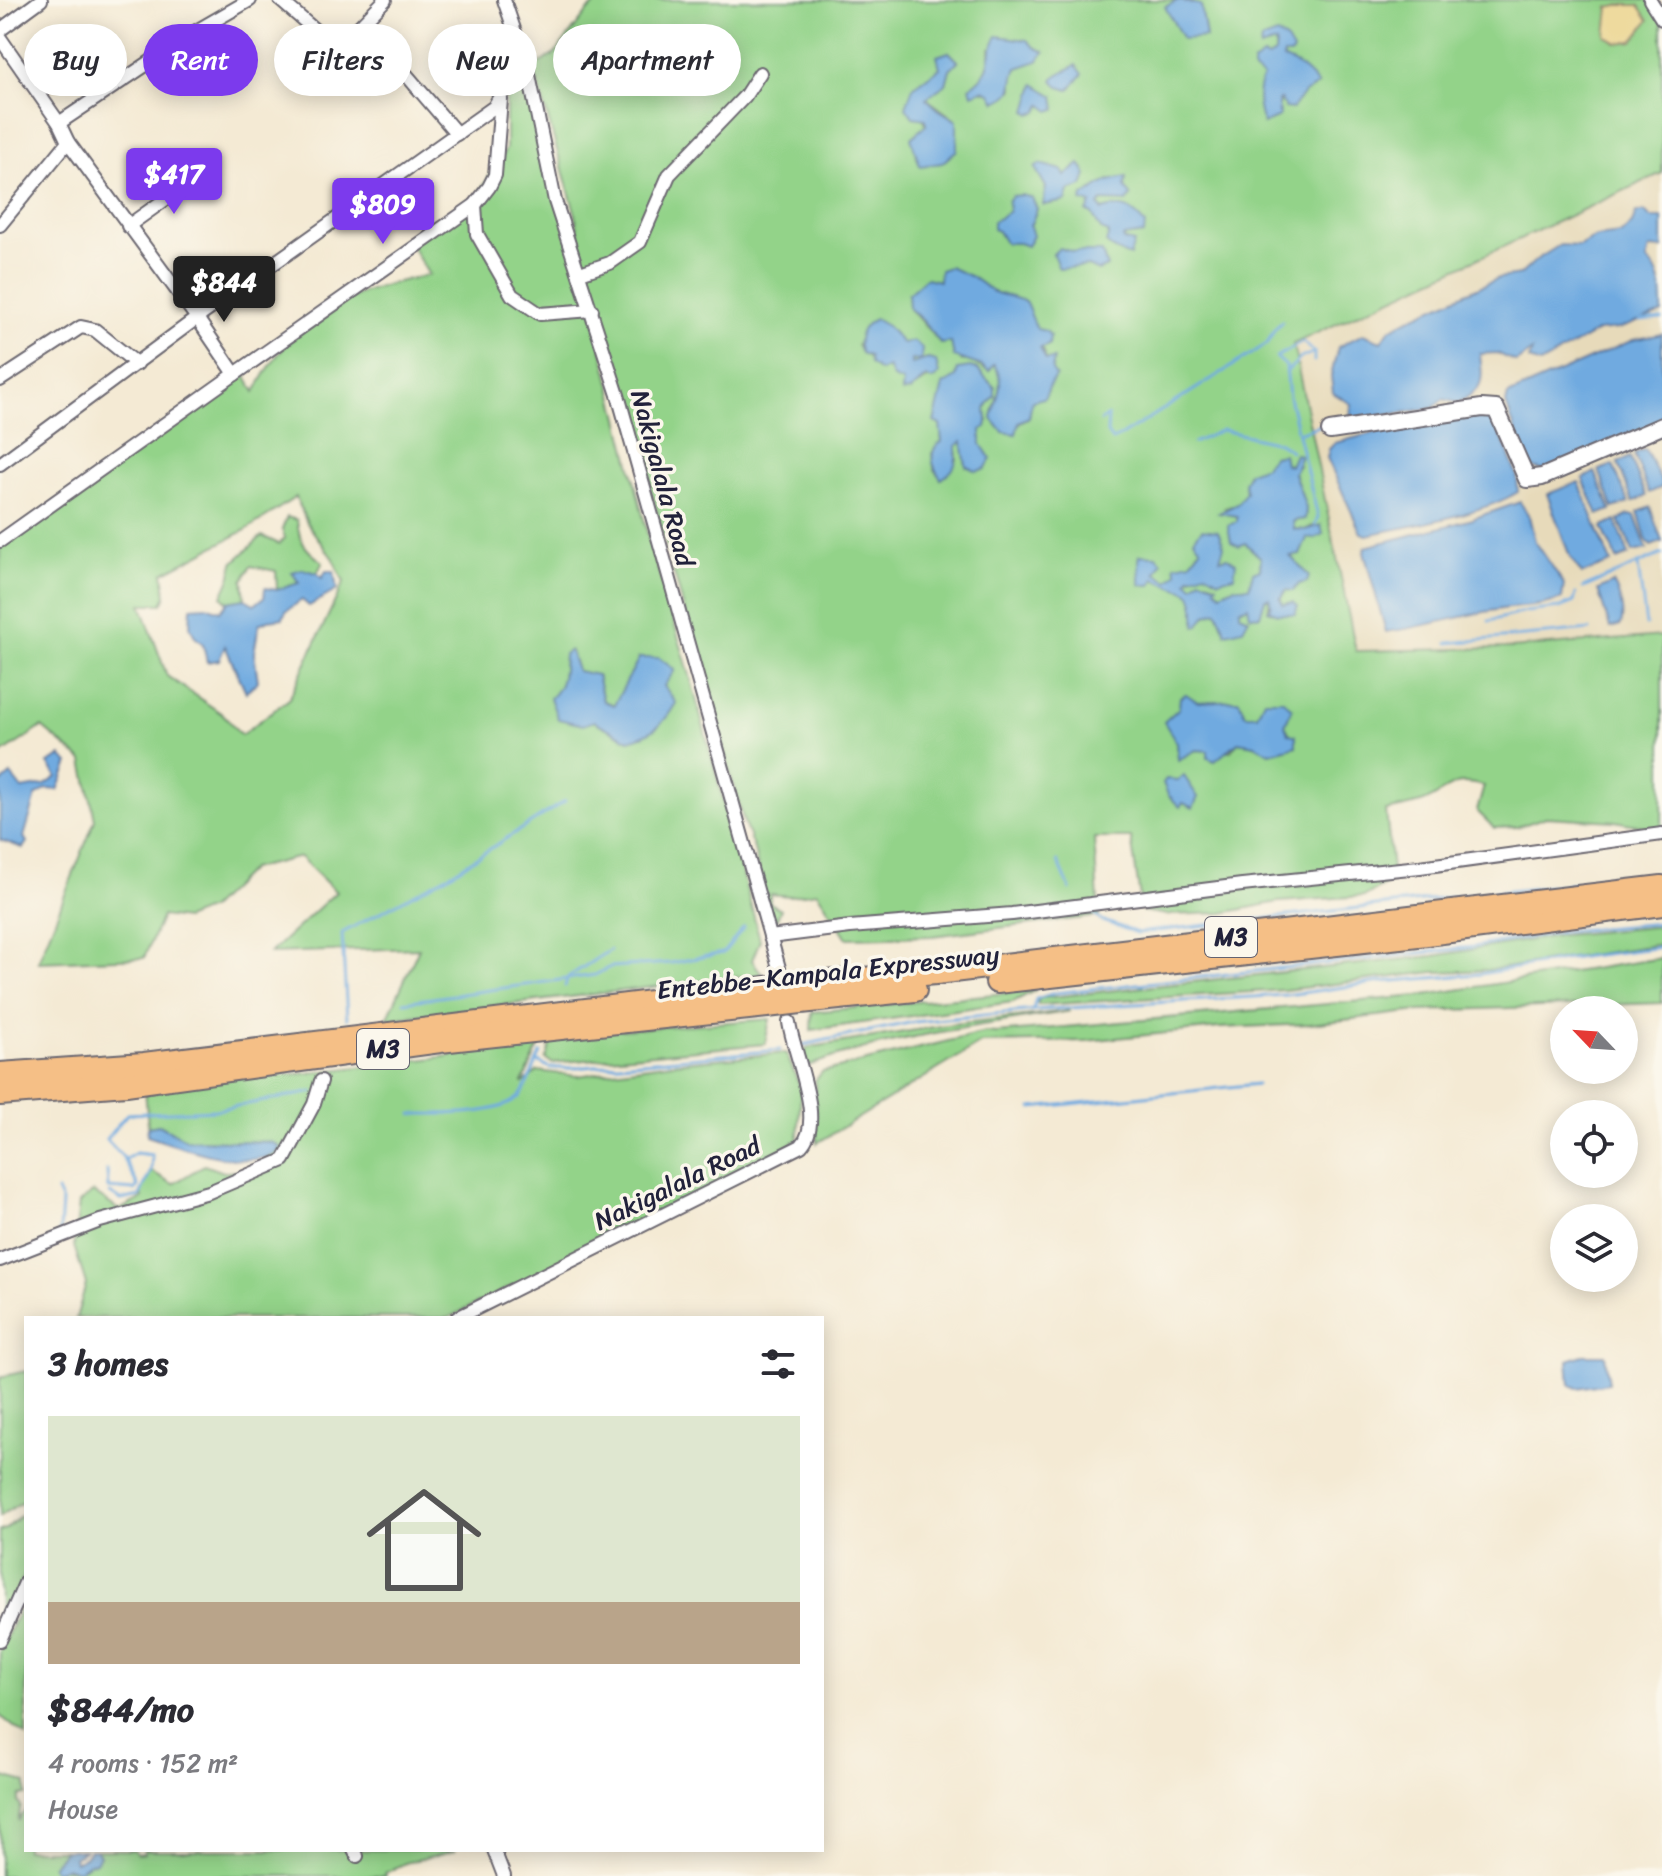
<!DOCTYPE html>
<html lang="en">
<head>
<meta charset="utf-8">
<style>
	:root { --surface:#fff; --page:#f7f7f7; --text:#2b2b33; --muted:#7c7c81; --line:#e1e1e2; --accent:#7c3aed }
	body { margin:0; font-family:Sriracha,sans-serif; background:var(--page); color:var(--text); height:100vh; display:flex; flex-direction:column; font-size:30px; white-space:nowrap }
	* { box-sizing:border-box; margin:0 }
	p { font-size:26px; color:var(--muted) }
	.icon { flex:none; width:44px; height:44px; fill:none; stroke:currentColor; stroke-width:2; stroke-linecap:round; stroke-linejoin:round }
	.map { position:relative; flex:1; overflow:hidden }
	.sheet { position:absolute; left:24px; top:1316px; width:800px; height:536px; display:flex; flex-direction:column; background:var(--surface); border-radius:0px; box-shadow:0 4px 20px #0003 }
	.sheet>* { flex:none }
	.guide { position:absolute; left:24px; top:24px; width:800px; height:72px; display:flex; gap:16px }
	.needle { width:52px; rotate:295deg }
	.controls { position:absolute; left:1550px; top:996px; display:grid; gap:16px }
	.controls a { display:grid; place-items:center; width:88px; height:88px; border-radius:50%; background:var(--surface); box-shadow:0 4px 20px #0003; font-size:40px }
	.price { position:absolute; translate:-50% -68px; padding:0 18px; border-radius:8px; background:var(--accent); color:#fff; font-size:26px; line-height:52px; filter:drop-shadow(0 2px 4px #0008) }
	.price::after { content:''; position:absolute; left:50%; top:48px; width:24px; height:18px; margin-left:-12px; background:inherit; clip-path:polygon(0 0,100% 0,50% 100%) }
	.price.current { background:#222; color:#fff }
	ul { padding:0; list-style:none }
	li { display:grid; align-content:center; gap:16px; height:424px; padding:0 24px }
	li+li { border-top:2px solid var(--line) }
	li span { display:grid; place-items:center; height:248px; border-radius:0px; color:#555 }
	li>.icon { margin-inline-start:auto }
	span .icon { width:144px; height:144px; fill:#fffc; stroke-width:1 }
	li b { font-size:34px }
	h2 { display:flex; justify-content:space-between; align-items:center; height:96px; padding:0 24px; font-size:34px }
	.tag { padding:0 28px; border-radius:36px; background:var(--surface); box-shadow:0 4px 20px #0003; font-size:28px; line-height:72px }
	.tag.current { background:var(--accent); color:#fff }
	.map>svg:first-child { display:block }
	.built { fill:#e7daba }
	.green { fill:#93d389; stroke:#5a7a62; stroke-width:2; fill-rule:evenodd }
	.sand { fill:#eeda9e; stroke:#887e6c; stroke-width:2 }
	.water { fill:#70aae0; stroke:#49668e; stroke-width:2 }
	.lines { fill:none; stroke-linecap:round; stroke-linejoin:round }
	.stream { stroke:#70aae0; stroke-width:3 }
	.minor-casing { stroke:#6c6871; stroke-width:16 }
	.tertiary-casing { stroke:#6c6871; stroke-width:20 }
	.motorway-casing { stroke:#6c6871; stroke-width:26 }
	.minor { stroke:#fff; stroke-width:12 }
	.tertiary { stroke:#fff; stroke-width:16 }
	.motorway { stroke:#f5bf86; stroke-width:22 }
	.motorway-bridge-casing { stroke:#6c6871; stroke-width:26; stroke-linecap:butt }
	.motorway-bridge { stroke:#f5bf86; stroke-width:22 }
	.labels { text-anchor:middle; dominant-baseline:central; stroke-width:7; stroke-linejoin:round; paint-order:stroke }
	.shield { fill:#fbf7ec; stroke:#636270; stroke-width:2 }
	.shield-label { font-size:24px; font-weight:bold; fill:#22223b }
	.street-label { font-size:26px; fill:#22223b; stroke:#fbf7ec }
</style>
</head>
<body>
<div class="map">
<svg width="1662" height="1876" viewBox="0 0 1662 1876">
	<rect width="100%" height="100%" fill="#fbf7ec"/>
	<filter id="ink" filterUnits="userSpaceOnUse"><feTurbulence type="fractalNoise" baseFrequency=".0125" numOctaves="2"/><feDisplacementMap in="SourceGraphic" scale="16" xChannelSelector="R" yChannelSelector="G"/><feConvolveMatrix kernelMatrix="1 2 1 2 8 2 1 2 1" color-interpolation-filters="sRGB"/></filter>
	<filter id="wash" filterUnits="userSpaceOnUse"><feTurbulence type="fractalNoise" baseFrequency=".006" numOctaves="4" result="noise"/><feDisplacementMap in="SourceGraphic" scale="32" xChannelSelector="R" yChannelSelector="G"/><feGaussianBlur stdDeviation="1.8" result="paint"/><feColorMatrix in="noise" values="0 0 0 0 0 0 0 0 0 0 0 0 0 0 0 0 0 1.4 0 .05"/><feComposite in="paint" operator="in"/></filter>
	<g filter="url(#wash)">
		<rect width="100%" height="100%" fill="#f4ead4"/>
		<!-- built -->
		<path class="built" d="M1662 173V636L1511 648 1356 651 1293 344Z"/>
		<!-- green -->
		<g class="green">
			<path d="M601 0H1647L1662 22V173L1293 344 1356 651 1511 648 1662 636V830L1615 821 1546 817 1517 827 1494 828 1477 811 1484 786C1445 777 1454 790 1424 802 1413 806 1398 808 1386 811L1393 880 1365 896 1278 902 1223 913 1168 915 1142 911 1131 838H1094L1099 916 932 936 847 938 817 892 790 896 770 894V903L781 909 776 920 769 919 754 849 745 826 606 331 593 313 650 544 689 672 760 940 752 960 762 974 387 1019 419 948 270 953 336 892 300 857 251 869 210 909 185 919 162 916 144 958 38 962 95 820 83 761 42 727 0 755V546L244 373 255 392C263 378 271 361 282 350 329 300 364 288 429 275L410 244 476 198 506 149V93L515 57 518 55 547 146 589 297 575 212 533 67 555 54 588 11ZM1201 5 1206 37 1166 7 1168 8ZM1276 42 1284 55 1283 60 1318 85C1305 92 1291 94 1278 101L1279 107 1263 77 1268 58 1275 54ZM990 48 1038 60 1017 68 1013 78V91L991 93 970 87C985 77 992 65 990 48ZM949 52 958 61 950 69 946 84 926 98 957 121V149L950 154 917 158 916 148 926 125 914 87 940 68ZM1050 169 1061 170 1069 191 1066 201 1044 205 1046 187 1042 175ZM1108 181 1099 205 1123 240C1102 230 1095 228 1091 203L1084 196ZM1037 209 1030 226 1006 243 998 231 1009 211ZM972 277 993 292 1025 301 1046 360 1048 391 1032 400 1029 417 1003 432 992 419C995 398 1007 383 994 364L989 372 968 360 962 361 951 342 941 344 909 308 926 278 939 281ZM887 326 903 344 912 364 928 359 936 361 939 375C924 378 912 391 902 391L904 382 888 367 861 353 857 345 860 342ZM977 369 995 388V396C986 404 983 409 988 421L981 430V444L966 466 963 441 956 446 957 460 941 479 934 468 932 453 942 443 939 409 943 385ZM1285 464 1299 465 1294 472 1306 508 1305 519 1293 521 1294 529 1305 530 1315 525 1294 554 1290 556 1309 576 1286 590 1280 599 1286 613 1278 614 1268 610 1270 598 1240 609V614L1224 628 1217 611 1206 615 1196 626V607L1191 593 1155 579 1141 585V571L1156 573 1168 581 1191 562 1201 548 1194 539 1220 560C1210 568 1193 575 1187 581L1193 586 1201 579 1216 584 1214 588 1221 593 1234 587H1249L1260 569 1261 558 1245 543 1237 515 1225 508 1238 504 1246 492 1244 483 1249 472ZM296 497 307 523 333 559 344 582 289 699 241 735 225 716 167 676 141 604H162L166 596 163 573 246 530ZM571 651 577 671 597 675 603 701 615 705 639 658 629 740 551 698C564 685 563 672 564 655ZM1239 700 1245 715H1257L1285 725 1296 746 1270 753 1255 745 1238 742 1231 751 1196 750 1178 759 1177 743 1170 728 1179 708 1198 702Z"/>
			<path d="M287 517 297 520C299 541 305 550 323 562L317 573 302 569 293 573 299 583 277 590 276 571 251 566 243 580 245 599 227 602 222 596 231 576 233 563 262 536 279 544 285 538 282 529Z"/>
			<path d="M1662 926V944L1491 970 1434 972 1284 990 1038 1005V1000L1042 998 1433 956 1562 935Z"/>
			<path d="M1662 958V1003L1419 1011 1310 1024 1219 1028 1086 1041 981 1043 817 1143 815 1081 822 1072 985 1032 996 1033 1418 996Z"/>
			<path d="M1036 990 1013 1002 811 1030 812 1012Z"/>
			<path d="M1070 1011C983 1026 891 1035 808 1066L803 1056 807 1048 953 1024Z"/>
			<path d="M770 1019 765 1044 552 1063 546 1059 554 1035Z"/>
			<path d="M541 1042 522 1084 538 1071 577 1076 672 1063 786 1053 801 1089 798 1140 692 1197 448 1318H76L86 1284 74 1246 79 1203 93 1192 119 1210 143 1198 141 1193 151 1171 173 1184 204 1165 224 1172 256 1170 266 1159 278 1152 271 1142 187 1140 159 1125 148 1127 145 1088 233 1078 300 1074 435 1058Z"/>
			<path d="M26 1371V1504L22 1502 0 1516V1377Z"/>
			<path d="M26 1510V1571L0 1631V1531L6 1529Z"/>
			<path d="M26 1595V1736L0 1716V1651Z"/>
			<path d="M0 1776 26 1783V1795L20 1796 18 1802 21 1806 18 1821 26 1809V1850H65L52 1866 78 1871 100 1856 96 1850H134L137 1854 145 1853V1850H456L405 1863 385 1873 386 1876H0Z"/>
		</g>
		<!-- sand -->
		<path class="sand" d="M1618 5H1639L1649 20 1633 41 1618 43 1606 36 1609 7Z"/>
		<!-- water -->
		<g class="water">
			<path d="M1178 0 1201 5 1206 37 1183 39 1165 7Z"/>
			<path d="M1277 34 1287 41 1293 51 1291 55H1284L1283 59C1298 63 1309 73 1318 85L1304 93 1292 109 1285 108 1281 99 1278 100 1279 117 1263 124C1258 108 1255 93 1263 77L1253 70V63L1263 56 1268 58 1275 54 1276 43 1260 48 1261 40Z"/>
			<path d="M997 36 1027 40 1034 47 1045 52 1038 61 1017 68C1008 87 1020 92 996 102L991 93 983 90 972 94 970 87C997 68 984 59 997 36Z"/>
			<path d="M949 52 958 61 950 69 946 84 926 98 938 109 957 121V150L942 163 920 166 911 138 926 125V119L913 117 906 107 913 87 940 68 937 56Z"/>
			<path d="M1076 65 1083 74 1069 90 1059 87 1053 80 1057 75Z"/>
			<path d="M1035 84 1054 96 1056 109 1050 111 1042 105 1038 112 1031 114 1027 111Z"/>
			<path d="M1040 164 1062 170 1065 176 1080 164 1087 175 1083 186 1069 191 1066 201 1043 205 1046 187 1035 168Z"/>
			<path d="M1126 177 1125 187 1131 196 1127 202 1102 201 1099 205 1102 210C1125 203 1129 207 1145 224L1144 234 1123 237V240L1134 243 1130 256 1114 250 1106 243 1109 233 1101 230 1092 214 1087 212 1091 204 1082 201 1083 196 1108 181Z"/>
			<path d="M1022 195 1032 198 1037 209 1030 226 1033 236 1027 246 1019 243H1005L998 231 993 229V222L1009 211 1008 201 1012 196Z"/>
			<path d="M1644 211 1651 218H1662V249L1650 248 1647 261C1662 271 1662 292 1662 313L1618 329 1598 331 1540 364 1529 360 1532 351 1516 362 1497 353 1480 354C1483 383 1485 387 1458 403L1443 399 1433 408 1350 420 1351 404 1333 393 1331 376 1338 347 1363 334 1381 341 1390 329 1417 315 1499 278 1520 275 1536 260 1560 245 1579 246 1596 237 1621 234 1632 224 1636 213Z"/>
			<path d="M1059 248 1074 252H1102L1107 267 1098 271 1088 266 1059 269 1053 254Z"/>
			<path d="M949 267 972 277 993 292 1025 301 1037 329 1046 331 1050 336 1049 345 1040 348 1046 360 1054 359 1052 370 1056 376C1049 383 1049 390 1044 398L1032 401 1029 417 1019 422 1016 434 1003 432 992 419C995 399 1007 383 994 365L989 372 982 366 954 357 951 342 941 344 923 321 909 308 908 294 926 278 939 281 940 270Z"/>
			<path d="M875 319 887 326 903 344 913 341 922 348 921 360H912V364L928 359 936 361 939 375 932 380 926 377 910 391 902 392 903 382 893 378 888 367 880 371 870 364 869 356 861 353C855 340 861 325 875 319Z"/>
			<path d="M1662 334V423L1545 471 1533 468 1526 459 1506 404 1508 395 1633 340Z"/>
			<path d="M970 367 977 369 995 388V396C978 413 991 411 986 427L981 430V444L991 459 985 469 976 471 966 466 962 442 956 446C957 462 956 471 941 479 933 467 926 451 942 442L940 425 934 422 943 385 956 377 958 369Z"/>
			<path d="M1485 414 1494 419 1517 475 1518 492C1483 514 1409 526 1367 535L1361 533 1327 458 1329 449 1335 443 1408 424Z"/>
			<path d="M1645 449 1662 483V487L1649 493 1634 454Z"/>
			<path d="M1283 454 1285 464 1290 466 1295 454 1301 455 1294 473 1306 508 1305 519 1293 521 1294 529 1305 530 1321 525 1323 534 1314 539 1307 538 1300 555 1290 556 1309 576 1307 582 1299 584 1293 591 1286 590 1280 598 1283 604 1293 602 1298 606 1295 614H1278L1268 610 1271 605 1269 598 1265 599 1260 616 1250 615 1248 606 1240 609V614L1249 618 1243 629 1226 633 1217 611 1206 615 1198 626H1195C1197 580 1185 596 1155 579L1151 585H1140C1141 574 1137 564 1140 555L1157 556 1162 562 1156 573 1168 581 1177 573 1175 565 1191 562 1201 549 1194 539 1202 529 1218 531 1224 546 1220 559 1227 557 1236 563 1234 576 1219 580 1205 572 1190 577 1188 581 1193 586 1201 579 1217 585 1215 588 1221 593 1234 587H1249L1253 572 1260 569 1261 558 1245 543 1239 546 1231 542 1228 526 1237 521V516L1219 513 1237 504 1246 492 1244 483 1249 472 1265 466 1273 456Z"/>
			<path d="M1630 457 1646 496 1633 502 1618 463Z"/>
			<path d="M1613 465 1629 503 1613 508 1599 470Z"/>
			<path d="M1595 472 1611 510 1598 515 1583 479Z"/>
			<path d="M1579 482 1611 563 1582 574 1570 557 1547 494Z"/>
			<path d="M1520 502 1529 516 1535 541 1564 584 1562 599C1542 607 1523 606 1502 609 1463 615 1425 627 1386 632L1364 552 1365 547 1469 520Z"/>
			<path d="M1650 507 1662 542 1651 546 1646 539 1638 512Z"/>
			<path d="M1629 515 1635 516 1647 549 1633 552 1619 520Z"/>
			<path d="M1616 521 1629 555 1617 560 1602 527Z"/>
			<path d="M302 569 317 573 322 578 326 571H334L337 590 309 606 302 600 286 611 283 618 268 620 259 624 254 653 258 681 246 692 225 646 219 660 207 662 203 644 195 637 190 626 191 607 206 606 220 611 228 602 245 599 254 604 264 598 265 588 277 590 299 583 292 572Z"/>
			<path d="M1613 583C1620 596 1625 611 1621 625L1610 628 1598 590Z"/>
			<path d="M570 650 577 671 597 675 603 701 614 705 639 658H659L675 670 664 686 676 703C664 724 653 734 629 740L594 721 583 725 558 719 550 698C564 686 563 672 564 654Z"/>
			<path d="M1186 694 1198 702 1239 700 1245 715H1257L1264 700H1283L1292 708 1285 725 1288 733 1296 736V746L1270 753 1255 745 1238 742 1215 761 1208 758V751L1196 750 1178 760 1177 743 1164 722 1179 708 1180 697Z"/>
			<path d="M61 756 69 763 58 790 47 789 36 796 24 837 27 842 23 848 0 840V784L11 775 22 789 45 785 57 777 48 763Z"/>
			<path d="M1184 776 1198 797 1193 808 1183 803 1180 807 1168 795 1163 783 1166 779 1178 780Z"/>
			<path d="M159 1125 187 1140 271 1142 280 1146 278 1152C245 1172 182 1147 147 1136L148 1127Z"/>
			<path d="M1583 1355H1605L1609 1383 1577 1388 1570 1385 1568 1360Z"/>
			<path d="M65 1850H84L74 1858 75 1862 85 1857 90 1850H96L100 1855 96 1862 89 1863 78 1871 66 1867 55 1871 52 1866Z"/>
		</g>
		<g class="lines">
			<!-- stream -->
			<g class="stream">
				<path d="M1640 321 1662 319"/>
				<path d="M1314 352 1303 342 1276 357 1286 366 1289 397 1318 517 1315 525"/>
				<path d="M1286 372 1301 358 1314 352V361"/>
				<path d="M1101 421 1108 416 1107 433 1112 440 1121 436 1267 344 1274 330 1282 321"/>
				<path d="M1298 433 1321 425"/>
				<path d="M1193 443 1222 430 1279 443 1291 451"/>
				<path d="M1638 565 1646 625"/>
				<path d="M1583 588 1662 554"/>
				<path d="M1489 621 1526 612 1559 608 1574 602 1576 594"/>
				<path d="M1448 643 1590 630"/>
				<path d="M1058 861 1070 889"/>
				<path d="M1091 912 1100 920 1137 933 1662 874"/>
				<path d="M565 986 568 977 610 950"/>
				<path d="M404 1002 595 975 610 967 671 963 723 953 744 927"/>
				<path d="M1033 1010 1036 999 1055 993 1473 947 1567 931 1662 923"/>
				<path d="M347 1019 342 933 449 875 565 801"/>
				<path d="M802 1045 914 1022 1035 1010 1286 995 1381 982 1480 974 1588 956 1662 947"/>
				<path d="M537 1061 550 1068H573L780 1050"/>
				<path d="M1032 1108 1257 1084"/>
				<path d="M412 1114C439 1114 497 1116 518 1098 526 1092 535 1063 541 1053"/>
				<path d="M107 1170 108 1188 134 1190 138 1186 123 1157 106 1139 127 1114 215 1110 313 1092"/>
				<path d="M57 1191 62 1202 60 1232"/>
				<path d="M110 1193 121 1200 140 1196 141 1193 151 1171 152 1155 136 1153 124 1160"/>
			</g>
		</g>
	</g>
	<g filter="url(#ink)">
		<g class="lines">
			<!-- minor casing -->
			<g class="minor-casing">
				<g id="minor">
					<path d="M280 0 324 38 339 43 346 40 385 0"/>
					<path d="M504 0 528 70 555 201 618 395 779 968"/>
					<path d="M1650 0 1662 19"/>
					<path d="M363 24 457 134"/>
					<path d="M0 30 41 0"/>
					<path d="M0 38 59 123 68 142 197 318 235 374 0 541"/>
					<path d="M59 123 198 30 250 0"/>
					<path d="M475 205 477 234 512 295 540 314 592 310"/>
					<path d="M0 225 68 142"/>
					<path d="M128 226 198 176"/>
					<path d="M580 273 610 263 640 242 669 175 745 96 760 73"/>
					<path d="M235 374 475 205 489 187 495 175 501 99"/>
					<path d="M0 380 81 327 95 330 137 364"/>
					<path d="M0 464 197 318 494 107 505 87 513 37"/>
					<path d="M770 937 850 927 1012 914 1242 885 1420 867 1662 834"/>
					<path d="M0 1260 100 1221 209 1192 284 1160 314 1104 321 1081"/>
					<path d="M457 1318 801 1146C826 1121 793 1053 789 1022"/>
					<path d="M0 1640 26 1581"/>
					<path d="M354 1850 357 1856"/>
					<path d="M494 1850 504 1876"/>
				</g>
			</g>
			<!-- tertiary casing -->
			<g class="tertiary-casing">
				<path id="tertiary" d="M1330 431 1482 408 1496 409 1527 479 1542 477 1662 426"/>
			</g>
			<!-- motorway casing -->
			<g class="motorway-casing">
				<g id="motorway">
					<path d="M997 982 1427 934 1662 904"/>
					<path d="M801 984 936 973 1662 887"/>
					<path d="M801 1002 915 990"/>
					<path d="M0 1074 144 1064 766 988"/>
					<path d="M0 1094 126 1084 440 1041 767 1006"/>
				</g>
			</g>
			<!-- minor -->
			<use href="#minor" class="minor"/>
			<!-- tertiary -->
			<use href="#tertiary" class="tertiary"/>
			<!-- motorway -->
			<use href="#motorway" class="motorway"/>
			<!-- motorway-bridge casing -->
			<g class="motorway-bridge-casing">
				<g id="motorway-bridge">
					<path d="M766 988 801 984"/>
					<path d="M767 1006 801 1002"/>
				</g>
			</g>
			<!-- motorway-bridge -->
			<use href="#motorway-bridge" class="motorway-bridge"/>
		</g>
	</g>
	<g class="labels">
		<!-- shield labels -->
		<g class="shield">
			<rect x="1205" y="917" width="52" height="40" rx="6"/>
			<rect x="357" y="1029" width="52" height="40" rx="6"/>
		</g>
		<g class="shield-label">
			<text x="1231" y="937">M3</text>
			<text x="383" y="1049">M3</text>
		</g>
		<!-- street labels -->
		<g class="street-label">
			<text transform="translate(663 478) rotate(75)">Nakigalala Road</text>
			<text transform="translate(828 972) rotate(-6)">Entebbe–Kampala Expressway</text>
			<text transform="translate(677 1183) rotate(-26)">Nakigalala Road</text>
		</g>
	</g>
</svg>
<div class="controls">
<a><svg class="needle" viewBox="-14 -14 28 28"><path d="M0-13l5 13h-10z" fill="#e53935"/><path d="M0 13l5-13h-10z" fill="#7c7c81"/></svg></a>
<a><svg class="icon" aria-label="locate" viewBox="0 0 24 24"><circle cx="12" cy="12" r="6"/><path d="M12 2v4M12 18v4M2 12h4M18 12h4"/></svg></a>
<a><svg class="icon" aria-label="layers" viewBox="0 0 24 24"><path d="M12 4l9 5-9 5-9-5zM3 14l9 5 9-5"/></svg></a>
</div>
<b class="price" style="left:174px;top:216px">$417</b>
<b class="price" style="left:383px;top:246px">$809</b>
<b class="price current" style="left:224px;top:324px">$844</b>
<div class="guide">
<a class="tag">Buy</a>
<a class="tag current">Rent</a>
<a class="tag">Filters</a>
<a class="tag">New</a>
<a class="tag">Apartment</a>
</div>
<section class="sheet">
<h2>3 homes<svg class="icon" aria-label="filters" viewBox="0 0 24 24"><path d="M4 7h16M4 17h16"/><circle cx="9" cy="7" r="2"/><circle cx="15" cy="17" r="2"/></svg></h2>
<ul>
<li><span style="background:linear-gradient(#dfe7d0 75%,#b9a48a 0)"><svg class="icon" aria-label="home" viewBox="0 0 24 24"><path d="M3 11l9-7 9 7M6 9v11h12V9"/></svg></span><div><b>$844/mo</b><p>4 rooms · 152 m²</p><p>House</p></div></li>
</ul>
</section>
</div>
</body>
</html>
